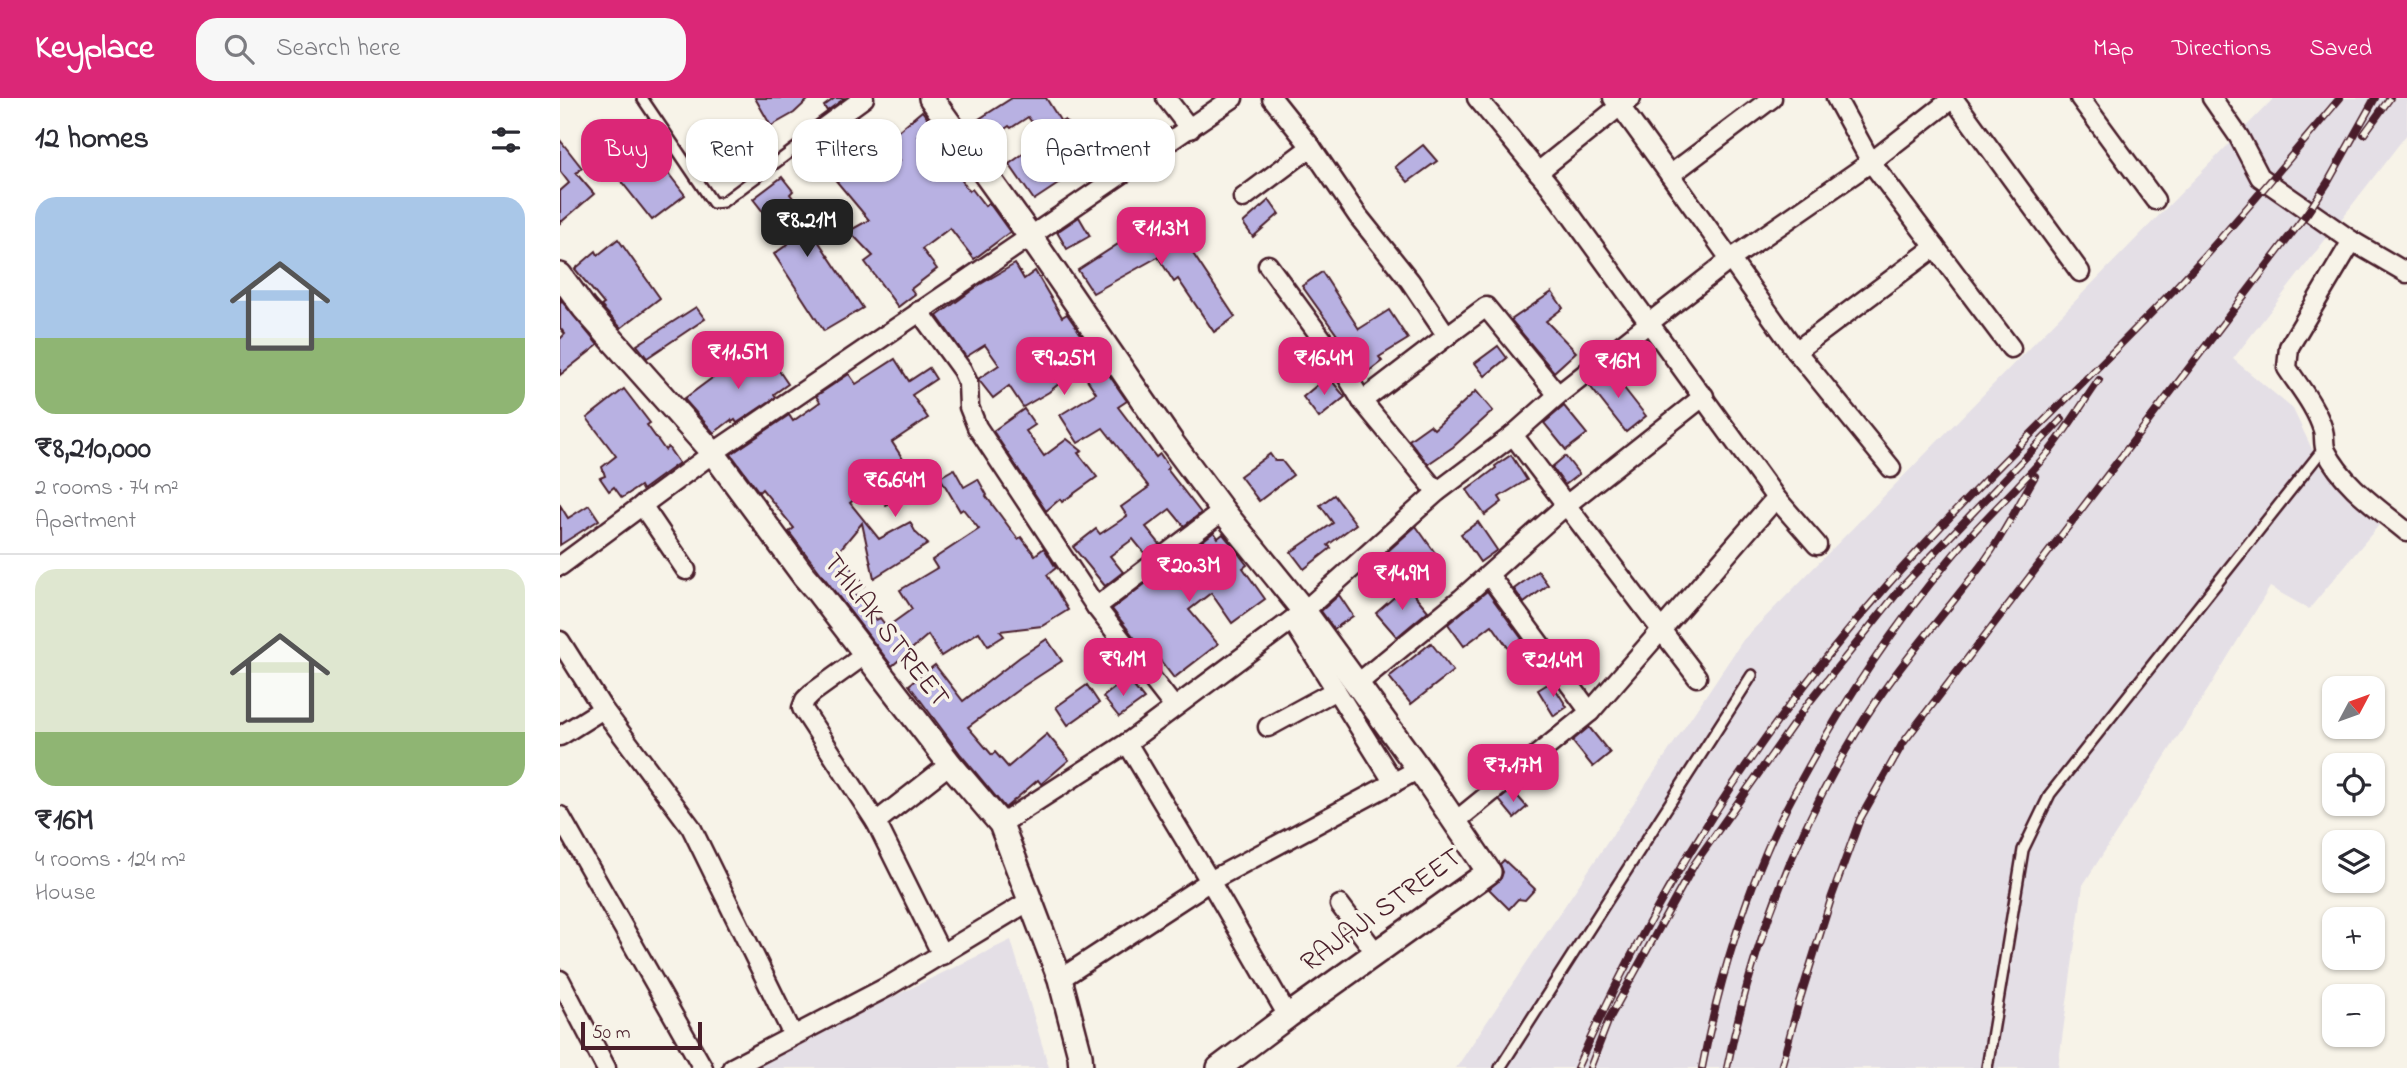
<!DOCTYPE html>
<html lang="en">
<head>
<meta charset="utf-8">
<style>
	:root { --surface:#fff; --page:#f7f7f7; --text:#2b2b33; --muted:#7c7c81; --line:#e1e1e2; --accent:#db2777 }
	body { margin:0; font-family:"Indie Flower",sans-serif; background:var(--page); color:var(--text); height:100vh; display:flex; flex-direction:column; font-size:26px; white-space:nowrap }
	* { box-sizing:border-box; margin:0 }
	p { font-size:23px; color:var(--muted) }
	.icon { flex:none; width:38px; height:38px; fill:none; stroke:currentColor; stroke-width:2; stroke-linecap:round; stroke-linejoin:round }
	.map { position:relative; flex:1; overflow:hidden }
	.drawer { display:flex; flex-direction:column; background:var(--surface); width:560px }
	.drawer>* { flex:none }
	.banner { position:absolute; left:21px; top:21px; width:665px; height:63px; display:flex; gap:14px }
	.needle { width:46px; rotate:49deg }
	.tools { position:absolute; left:1762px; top:578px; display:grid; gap:14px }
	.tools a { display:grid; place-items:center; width:63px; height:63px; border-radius:14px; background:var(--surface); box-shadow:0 2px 5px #0004; font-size:35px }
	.scale { position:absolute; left:21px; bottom:18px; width:121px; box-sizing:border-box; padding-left:7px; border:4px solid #4a1f2b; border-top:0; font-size:19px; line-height:24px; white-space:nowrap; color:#4a1f2b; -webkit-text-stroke:5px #f7f3e8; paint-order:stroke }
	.price { position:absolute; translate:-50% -60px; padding:0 16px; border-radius:14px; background:var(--accent); color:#fff; font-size:23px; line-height:46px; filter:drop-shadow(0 2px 4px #0008) }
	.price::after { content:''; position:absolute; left:50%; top:42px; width:21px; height:16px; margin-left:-10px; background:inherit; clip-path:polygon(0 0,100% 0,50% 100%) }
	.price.active { background:#222; color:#fff }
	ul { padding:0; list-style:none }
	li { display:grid; align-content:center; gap:14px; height:371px; padding:0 35px }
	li+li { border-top:2px solid var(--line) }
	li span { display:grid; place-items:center; height:217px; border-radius:21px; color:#555 }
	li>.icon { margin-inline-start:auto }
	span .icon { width:126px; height:126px; fill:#fffc; stroke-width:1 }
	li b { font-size:30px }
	h2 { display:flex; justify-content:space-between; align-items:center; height:84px; padding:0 35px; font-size:30px }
	.pill { padding:0 24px; border-radius:21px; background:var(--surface); box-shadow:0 2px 5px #0004; font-size:24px; line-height:63px }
	.pill.active { background:var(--accent); color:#fff }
	header { display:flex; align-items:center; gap:42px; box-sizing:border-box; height:98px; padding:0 35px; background:var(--accent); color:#fff }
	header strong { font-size:33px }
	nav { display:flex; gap:38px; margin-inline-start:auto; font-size:24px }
	.search { width:490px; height:63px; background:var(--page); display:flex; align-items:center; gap:18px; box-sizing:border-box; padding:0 24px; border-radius:21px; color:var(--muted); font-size:26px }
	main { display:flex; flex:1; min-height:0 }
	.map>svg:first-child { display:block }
	.built { fill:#e4dfe6 }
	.building { fill:#b8b1e2; stroke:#4a1f2b; stroke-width:2 }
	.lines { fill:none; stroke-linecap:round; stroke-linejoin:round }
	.service-casing { stroke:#4a1f2b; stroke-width:14 }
	.minor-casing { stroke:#4a1f2b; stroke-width:23 }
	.tertiary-casing { stroke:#4a1f2b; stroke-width:28 }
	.service { stroke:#f7f3e8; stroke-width:9 }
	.minor { stroke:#f7f3e8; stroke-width:18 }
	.tertiary { stroke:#f7f3e8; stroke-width:23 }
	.rail-casing { stroke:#4a1f2b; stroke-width:8 }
	.rail { stroke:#f7f3e8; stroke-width:5; stroke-dasharray:16; stroke-linecap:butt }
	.labels { text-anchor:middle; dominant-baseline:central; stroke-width:7; stroke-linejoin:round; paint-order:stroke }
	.street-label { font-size:28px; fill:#4a1f2b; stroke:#f7f3e8 }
</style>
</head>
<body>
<header>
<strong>Keyplace</strong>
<div class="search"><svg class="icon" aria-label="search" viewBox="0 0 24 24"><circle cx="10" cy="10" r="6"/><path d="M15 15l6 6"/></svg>Search here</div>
<nav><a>Map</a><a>Directions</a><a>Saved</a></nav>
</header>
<main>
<section class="drawer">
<h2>12 homes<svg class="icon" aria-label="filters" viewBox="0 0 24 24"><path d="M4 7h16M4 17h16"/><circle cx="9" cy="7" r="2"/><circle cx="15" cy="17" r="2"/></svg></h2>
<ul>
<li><span style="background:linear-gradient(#a9c7e8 65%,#8fb573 0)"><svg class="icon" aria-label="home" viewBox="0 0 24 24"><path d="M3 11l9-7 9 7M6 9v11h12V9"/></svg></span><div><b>₹8,210,000</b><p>2 rooms · 74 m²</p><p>Apartment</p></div></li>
<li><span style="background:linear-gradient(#dfe7d0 75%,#8fb573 0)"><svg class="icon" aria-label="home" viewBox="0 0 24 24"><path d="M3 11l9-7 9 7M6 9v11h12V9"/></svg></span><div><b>₹16M</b><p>4 rooms · 124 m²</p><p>House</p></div></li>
</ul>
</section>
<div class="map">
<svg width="1847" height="970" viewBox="0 0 1847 970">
	<rect width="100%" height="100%" fill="#f7f3e8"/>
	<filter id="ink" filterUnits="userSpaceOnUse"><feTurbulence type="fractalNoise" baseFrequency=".0143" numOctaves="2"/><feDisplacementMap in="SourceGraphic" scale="14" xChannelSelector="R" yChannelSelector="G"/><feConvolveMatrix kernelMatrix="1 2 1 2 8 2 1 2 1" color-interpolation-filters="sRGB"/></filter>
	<g filter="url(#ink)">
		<!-- built -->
		<g class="built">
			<path d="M1714 0H1847V36L1673 261 1733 311 1760 368 1819 427 1749 511 1710 489 1649 590 1523 787 1498 970H896L1183 542Z"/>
			<path d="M451 842 489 970H185Z"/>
		</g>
		<!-- building -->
		<g class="building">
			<path d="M195 0H250L234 15 211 28Z"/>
			<path d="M275 0H285L267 13 264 8Z"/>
			<path d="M452 0H486L501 24 505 22 533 63 474 102 449 66 484 41 468 19 451 30 449 28 428 43 417 26 416 23Z"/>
			<path d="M362 13 371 25 361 32 363 35 358 38 381 68 389 63 409 93 412 91 425 108 429 105 450 134 414 161 390 130 362 151 377 171 351 191 355 196 338 209 305 164 313 158 289 133 309 122 272 78 297 59 313 81 340 62 325 44Z"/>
			<path d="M68 23 125 97 92 122 34 49Z"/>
			<path d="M0 42 22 70 16 75 34 96 0 125V93L9 85 0 73Z"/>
			<path d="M863 47 877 63 848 84 835 69Z"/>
			<path d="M222 79 233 93 230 96 246 117 242 119 303 210 264 233 214 156 228 146 193 101Z"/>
			<path d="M709 102 719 116 693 139 683 125Z"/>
			<path d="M606 115 675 219 654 234 618 181 614 184 598 159 533 195 518 172Z"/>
			<path d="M519 119 530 138 507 151 497 134Z"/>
			<path d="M58 141 100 200 61 230 41 208 44 206 15 171 36 153 38 157Z"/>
			<path d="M455 166 464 181 475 173 502 219 507 216 567 303 558 309 596 359 600 356 609 369 607 371 641 415 624 428 610 411 586 429 600 446 586 457 573 441 550 458 563 474 545 488 513 449 536 431 540 436 567 418 561 409 589 389 543 330 518 345 500 317 536 295 519 269 489 294 463 309 449 288 433 300 418 281 439 267 425 247 406 259 377 218 419 187Z"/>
			<path d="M762 174 799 231 829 212 848 241 819 259 822 263 805 276 742 188Z"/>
			<path d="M992 194 1003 210 986 223 1016 254 994 274 951 222Z"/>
			<path d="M0 201 38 247 0 277V241L5 236 0 230Z"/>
			<path d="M136 209 145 221 87 260 77 247Z"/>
			<path d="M202 248 228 286 214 296 216 299 177 325 175 322 172 324 171 322 154 335 124 301 171 266 172 268Z"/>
			<path d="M938 248 947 260 925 278 915 265Z"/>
			<path d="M335 261 349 283 369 270 376 281 352 297 368 320 332 344 359 386 326 407 313 386 290 405 319 441 350 424 356 435 368 446 314 480 302 425 278 454 305 487 294 495 316 522 320 520 327 529 352 511 340 492 377 470 372 462 419 431 403 411 400 413 380 379 394 371 404 389 418 381 427 397 426 398 458 441 461 439 475 457 484 450 496 470 487 477 508 512 482 528 440 533 444 538 428 548 419 534 381 558 368 537 332 568 229 434 234 430 202 391 199 394 171 356 229 317 233 323 260 304 256 298 289 276 296 286Z"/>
			<path d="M1049 271 1086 318 1066 334 1029 287Z"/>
			<path d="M768 278 785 299 759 320 743 299Z"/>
			<path d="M64 291 90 325 87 327 105 352 108 349 119 365 82 392 80 388 62 400 54 389 49 393 40 380 45 378 42 369 56 358 27 320Z"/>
			<path d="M916 293 933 313 893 349 868 366 849 342 870 327 874 331Z"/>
			<path d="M1004 308 1027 336 1006 352 984 325Z"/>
			<path d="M464 311 475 327 466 333 484 358 507 341 522 353 518 355 537 379 502 404 500 401 486 413 433 333Z"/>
			<path d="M710 356 715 363H722L733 377 699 403 680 378Z"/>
			<path d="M951 357 967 382 939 399 942 404 925 417 907 392 936 370 935 368Z"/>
			<path d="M1005 358 1019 376 1005 387 992 369Z"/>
			<path d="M774 397 796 426 768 447 771 450 744 471 731 454 773 425 760 407Z"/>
			<path d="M0 407 8 420 29 407 39 422 0 447Z"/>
			<path d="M918 424 937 452 920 464 901 436Z"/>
			<path d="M856 428 878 459 838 489 818 462Z"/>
			<path d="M654 434 658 440 663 436 672 447 687 467 683 470 705 501 672 525 651 495 629 512 658 546 614 580 589 548 584 552 552 511 598 476 602 481 640 453 636 448Z"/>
			<path d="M978 473 988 487 964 505 954 491Z"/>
			<path d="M847 488 868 513 837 539 816 515Z"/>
			<path d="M927 493 962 541 949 551 932 527 904 548 888 526Z"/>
			<path d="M779 497 793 518 774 531 761 513Z"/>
			<path d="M487 541 502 563 462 589 408 629 432 657 435 654 448 669 487 636 509 662 481 686 478 682 445 710 401 657 349 587 375 567 403 603 460 559Z"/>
			<path d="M871 545 893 573 851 606 829 579Z"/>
			<path d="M567 580 584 601 559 619 543 599Z"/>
			<path d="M991 584 1007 609 994 618 978 592Z"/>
			<path d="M527 587 539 605 508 627 496 609Z"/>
			<path d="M1029 629 1050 655 1033 669 1012 643Z"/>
			<path d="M952 692 967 709 954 720 939 702Z"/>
			<path d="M944 762 975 791 965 802 958 801 949 811 929 791 941 780 943 774 940 766Z"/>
		</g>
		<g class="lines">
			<!-- service casing -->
			<g class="service-casing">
				<g id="service">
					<path d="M82 0 153 105 163 104 256 35"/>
					<path d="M940 970 1192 577"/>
					<path d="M1427 970 1463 752 1490 696 1764 350"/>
				</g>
			</g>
			<!-- minor casing -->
			<g class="minor-casing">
				<g id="minor">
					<path d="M606 0 630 31"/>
					<path d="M712 0 751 49 798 118 850 183 887 238 926 209 998 297"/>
					<path d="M917 0 989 87 1216 400 1257 447"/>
					<path d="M1071 0 1060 8 1110 77"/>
					<path d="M1212 0 1110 77 1236 253 1331 370"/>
					<path d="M1276 0 1311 64 1451 250"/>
					<path d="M1393 0 1520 174"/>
					<path d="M1520 0 1595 102"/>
					<path d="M1652 0 1679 39 1700 79 1792 143 1847 175"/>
					<path d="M256 35 304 0"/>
					<path d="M978 74 1060 8 1053 0"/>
					<path d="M683 100 751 49"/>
					<path d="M1792 143 1729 249 1727 270C1740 290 1756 309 1763 332 1765 339 1763 346 1766 353 1784 388 1818 410 1847 434"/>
					<path d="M708 167 774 257 802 303"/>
					<path d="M359 213 402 272 408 285 409 309 417 329 536 509"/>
					<path d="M1236 253 1375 149"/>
					<path d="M953 337 1137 579"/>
					<path d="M877 394 802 303 887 238"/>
					<path d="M82 407 126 472"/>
					<path d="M0 468 153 355 673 0"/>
					<path d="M929 477 1030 614"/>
					<path d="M732 522 834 685"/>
					<path d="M0 543 43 611 131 729 233 937"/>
					<path d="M306 556 252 595 245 602 242 610 316 724"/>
					<path d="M797 586 901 501 1005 408 1144 298"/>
					<path d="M614 609 536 509 663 413"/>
					<path d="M708 629 776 592"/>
					<path d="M0 638 43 611"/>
					<path d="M567 645 650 783 728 918"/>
					<path d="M0 718 143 970"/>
					<path d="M896 723 1030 614 1216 400"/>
					<path d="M441 726 567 645 744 513 877 394 953 337 998 297 1089 225 1171 161 1311 64 1393 0"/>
					<path d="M780 807 816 855"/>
					<path d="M382 857 316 724 390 666"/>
					<path d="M500 881 650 783 859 671"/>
					<path d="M0 882 46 970"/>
					<path d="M172 970 327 889 471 802"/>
				</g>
			</g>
			<!-- tertiary casing -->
			<g class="tertiary-casing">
				<g id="tertiary">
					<path d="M371 0 470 138 613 346 663 413 744 513 859 671 929 774 728 918 659 970"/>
					<path d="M0 177 24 210 153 355 244 478 258 494 390 666 441 726 500 881 520 957 521 970"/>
				</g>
			</g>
			<!-- service -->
			<use href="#service" class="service"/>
			<!-- minor -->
			<use href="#minor" class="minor"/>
			<!-- tertiary -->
			<use href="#tertiary" class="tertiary"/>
			<!-- rail casing -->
			<g class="rail-casing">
				<g id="rail">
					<path d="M1804 36 1830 0"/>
					<path d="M1017 970C1095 794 1201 629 1330 484 1415 388 1510 299 1599 207 1663 141 1721 70 1780 0"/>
					<path d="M1030 970 1049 921 1135 765 1247 607 1342 489 1502 321"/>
					<path d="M1142 970C1158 886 1188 785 1227 709 1272 621 1327 537 1390 461 1420 424 1456 392 1487 356 1506 333 1522 306 1539 282"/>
					<path d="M1167 970C1191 853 1234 737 1296 635 1332 574 1381 521 1423 465 1443 438 1458 407 1475 378"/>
					<path d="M1221 970 1239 904 1272 798 1300 721 1343 645 1748 114 1768 84 1815 0"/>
				</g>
			</g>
			<!-- rail -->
			<use href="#rail" class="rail"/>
		</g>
	</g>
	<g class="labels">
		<!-- street labels -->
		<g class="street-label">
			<text transform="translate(325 533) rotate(52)">THILAK STREET</text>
			<text transform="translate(822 813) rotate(-36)">RAJAJI STREET</text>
		</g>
	</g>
</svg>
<div class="tools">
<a><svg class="needle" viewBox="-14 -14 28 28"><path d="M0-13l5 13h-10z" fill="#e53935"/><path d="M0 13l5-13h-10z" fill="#7c7c81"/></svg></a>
<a><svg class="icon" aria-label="locate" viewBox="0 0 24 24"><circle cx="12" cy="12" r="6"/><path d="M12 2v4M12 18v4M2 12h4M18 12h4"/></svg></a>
<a><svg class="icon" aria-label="layers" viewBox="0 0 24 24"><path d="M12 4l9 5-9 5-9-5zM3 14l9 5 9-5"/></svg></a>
<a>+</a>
<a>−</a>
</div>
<div class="scale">50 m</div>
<b class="price active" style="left:247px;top:161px">₹8.21M</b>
<b class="price" style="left:601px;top:169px">₹11.3M</b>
<b class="price" style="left:178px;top:293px">₹11.5M</b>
<b class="price" style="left:504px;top:299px">₹9.25M</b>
<b class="price" style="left:764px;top:299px">₹16.4M</b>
<b class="price" style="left:1058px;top:302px">₹16M</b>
<b class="price" style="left:335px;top:421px">₹6.64M</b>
<b class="price" style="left:629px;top:506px">₹20.3M</b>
<b class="price" style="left:842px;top:514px">₹14.9M</b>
<b class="price" style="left:563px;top:600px">₹9.1M</b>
<b class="price" style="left:993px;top:601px">₹21.4M</b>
<b class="price" style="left:953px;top:706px">₹7.17M</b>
<div class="banner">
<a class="pill active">Buy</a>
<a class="pill">Rent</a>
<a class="pill">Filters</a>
<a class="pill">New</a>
<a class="pill">Apartment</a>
</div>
</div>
</main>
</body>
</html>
